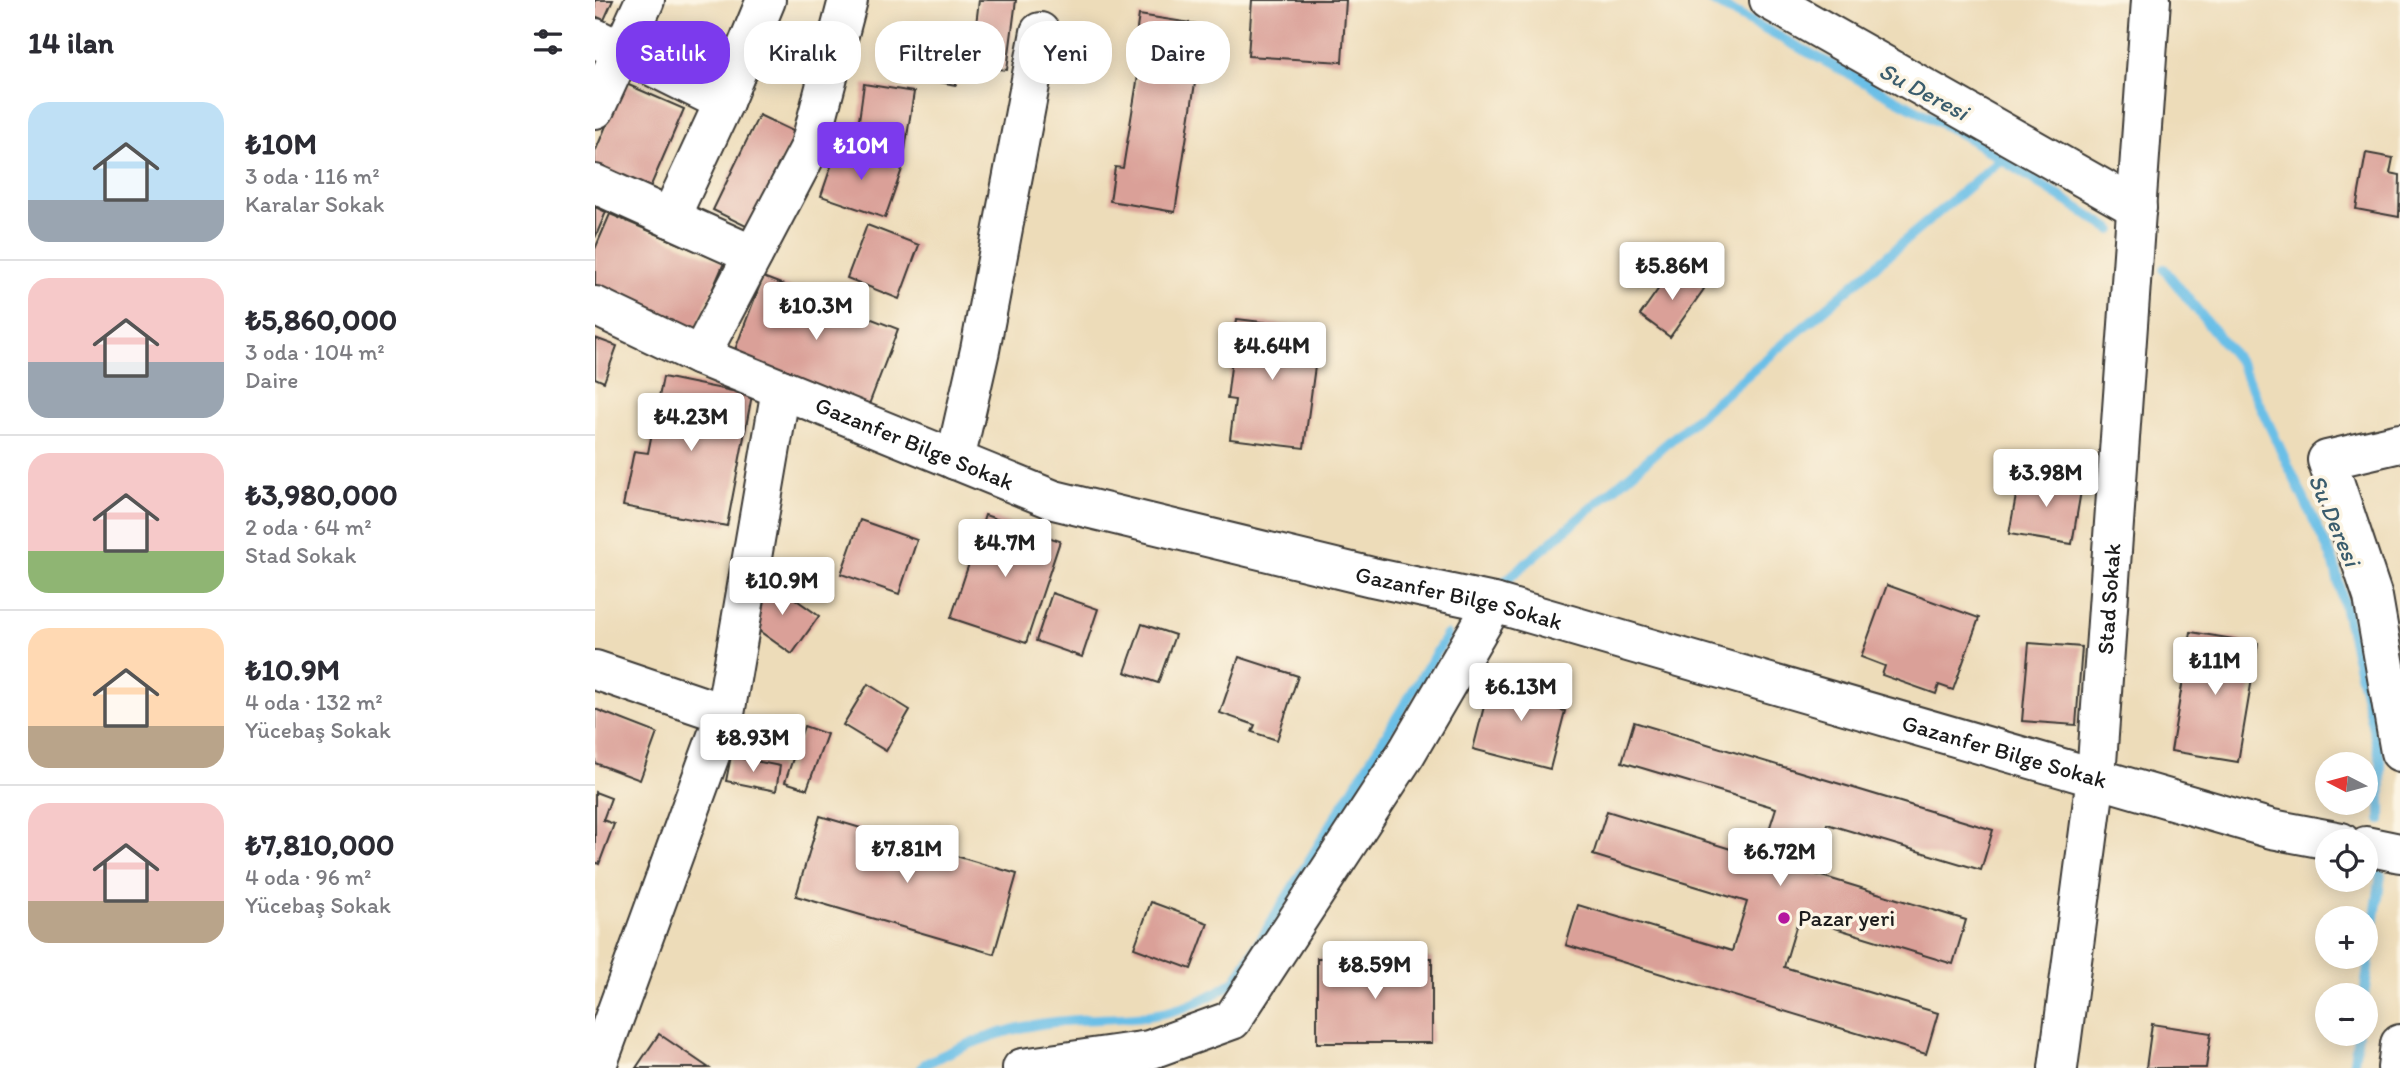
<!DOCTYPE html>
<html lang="tr">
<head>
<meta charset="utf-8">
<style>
	:root { --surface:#fff; --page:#f7f7f7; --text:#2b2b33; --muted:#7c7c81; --line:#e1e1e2; --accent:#7c3aed }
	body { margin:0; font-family:Itim,sans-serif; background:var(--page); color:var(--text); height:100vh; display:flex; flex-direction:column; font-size:26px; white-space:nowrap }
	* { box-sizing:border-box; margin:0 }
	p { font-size:23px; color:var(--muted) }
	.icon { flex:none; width:38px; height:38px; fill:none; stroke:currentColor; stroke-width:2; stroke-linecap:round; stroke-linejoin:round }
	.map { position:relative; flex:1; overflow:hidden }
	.panel { display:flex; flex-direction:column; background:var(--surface); width:595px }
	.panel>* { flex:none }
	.top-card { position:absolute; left:21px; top:21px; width:665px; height:63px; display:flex; gap:14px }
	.needle { width:46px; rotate:276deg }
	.buttons { position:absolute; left:1720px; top:752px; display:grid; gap:14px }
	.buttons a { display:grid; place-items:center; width:63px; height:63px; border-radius:50%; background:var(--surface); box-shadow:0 4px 18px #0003; font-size:35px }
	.price { position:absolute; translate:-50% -60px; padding:0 16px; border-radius:7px; background:#fff; color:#222; font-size:23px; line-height:46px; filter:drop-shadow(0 2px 4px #0008) }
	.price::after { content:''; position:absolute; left:50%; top:42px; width:21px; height:16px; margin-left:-10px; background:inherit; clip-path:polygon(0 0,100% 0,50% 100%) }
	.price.selected { background:var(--accent); color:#fff }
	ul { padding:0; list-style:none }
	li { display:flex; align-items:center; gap:21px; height:175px; padding:0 28px }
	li+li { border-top:2px solid var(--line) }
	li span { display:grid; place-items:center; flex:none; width:196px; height:140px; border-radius:21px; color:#555 }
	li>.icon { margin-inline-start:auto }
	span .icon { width:84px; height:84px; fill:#fffc; stroke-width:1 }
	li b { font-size:30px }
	h2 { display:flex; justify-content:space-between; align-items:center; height:84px; padding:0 28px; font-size:30px }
	.tag { padding:0 24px; border-radius:28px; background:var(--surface); box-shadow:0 4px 18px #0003; font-size:24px; line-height:63px }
	.tag.selected { background:var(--accent); color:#fff }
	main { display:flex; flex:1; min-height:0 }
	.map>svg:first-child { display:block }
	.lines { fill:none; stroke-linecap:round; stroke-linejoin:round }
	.stream { stroke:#6abfe7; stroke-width:10 }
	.building { fill:#daa098 }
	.minor-casing { stroke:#3b3934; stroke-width:42 }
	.minor { stroke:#fff; stroke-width:38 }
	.poi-dot { fill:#b5179e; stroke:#fcf5e5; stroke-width:2.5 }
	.labels { text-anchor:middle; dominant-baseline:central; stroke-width:7; stroke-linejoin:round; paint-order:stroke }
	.street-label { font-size:23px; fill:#1c1c1c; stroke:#fcf5e5 }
	.poi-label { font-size:23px; fill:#1c1c1c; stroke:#fcf5e5; text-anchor:start }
	.water-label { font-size:24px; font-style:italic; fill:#3b5d6d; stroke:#fcf5e5 }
</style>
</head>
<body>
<main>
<section class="panel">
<h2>14 ilan<svg class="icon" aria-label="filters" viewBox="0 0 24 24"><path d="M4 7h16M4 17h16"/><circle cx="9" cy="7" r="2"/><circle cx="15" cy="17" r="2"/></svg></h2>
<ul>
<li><span style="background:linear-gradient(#bfe0f5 70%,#9aa5b1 0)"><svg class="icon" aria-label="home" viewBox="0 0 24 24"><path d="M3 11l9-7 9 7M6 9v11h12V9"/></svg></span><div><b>₺10M</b><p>3 oda · 116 m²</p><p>Karalar Sokak</p></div></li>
<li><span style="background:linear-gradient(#f6c9c9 60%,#9aa5b1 0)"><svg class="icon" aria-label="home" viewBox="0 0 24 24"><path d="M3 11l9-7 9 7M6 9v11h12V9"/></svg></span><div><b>₺5,860,000</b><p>3 oda · 104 m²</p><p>Daire</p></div></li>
<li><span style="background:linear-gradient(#f6c9c9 70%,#8fb573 0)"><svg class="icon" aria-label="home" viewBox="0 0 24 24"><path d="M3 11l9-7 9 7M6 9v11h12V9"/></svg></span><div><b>₺3,980,000</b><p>2 oda · 64 m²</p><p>Stad Sokak</p></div></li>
<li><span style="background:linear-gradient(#ffd9b3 70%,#b9a48a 0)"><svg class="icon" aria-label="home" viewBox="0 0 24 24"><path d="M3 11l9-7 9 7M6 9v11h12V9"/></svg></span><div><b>₺10.9M</b><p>4 oda · 132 m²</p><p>Yücebaş Sokak</p></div></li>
<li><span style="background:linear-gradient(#f6c9c9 70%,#b9a48a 0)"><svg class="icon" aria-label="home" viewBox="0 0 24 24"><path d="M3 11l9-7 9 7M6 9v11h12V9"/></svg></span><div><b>₺7,810,000</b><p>4 oda · 96 m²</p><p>Yücebaş Sokak</p></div></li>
</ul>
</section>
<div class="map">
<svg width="1805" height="1068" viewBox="0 0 1805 1068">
	<rect width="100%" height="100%" fill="#fcf5e5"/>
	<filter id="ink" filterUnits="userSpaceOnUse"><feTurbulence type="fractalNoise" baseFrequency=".0143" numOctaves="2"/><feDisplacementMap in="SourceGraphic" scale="14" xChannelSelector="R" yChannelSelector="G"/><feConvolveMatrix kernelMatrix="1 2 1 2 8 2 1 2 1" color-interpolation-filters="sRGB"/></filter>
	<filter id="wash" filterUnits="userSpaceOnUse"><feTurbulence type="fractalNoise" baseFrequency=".00686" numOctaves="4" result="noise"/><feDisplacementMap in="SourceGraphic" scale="28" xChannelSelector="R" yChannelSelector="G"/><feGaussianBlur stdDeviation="1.57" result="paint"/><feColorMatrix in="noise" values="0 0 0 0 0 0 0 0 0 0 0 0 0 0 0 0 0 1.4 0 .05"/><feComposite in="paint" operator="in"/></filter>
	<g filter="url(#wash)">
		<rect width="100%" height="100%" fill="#eddcb9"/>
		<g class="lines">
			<!-- stream -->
			<g class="stream">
				<path d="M1115 0 1370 136 1517 230"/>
				<path d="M1569 269 1645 363 1739 563 1786 762V820"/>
				<path d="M908 583 1406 159"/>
				<path d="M1769 996 1786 874"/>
				<path d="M327 1068 330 1064C368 1045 408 1029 451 1023 527 1013 572 1029 641 980L852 635"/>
				<path d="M1758 1068 1763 1034"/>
			</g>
		</g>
		<g id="blocks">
			<!-- building -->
			<g class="building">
				<path d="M0 0H18L9 20 0 16Z"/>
				<path d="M384 0H421L412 70 376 66Z"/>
				<path d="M657 0H751L747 62 653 56Z"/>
				<path d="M544 15 609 25 580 212 515 201 520 167 528 168 547 51 539 49Z"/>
				<path d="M305 24 370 36 361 85 296 73Z"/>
				<path d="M186 35 226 46 216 79 176 68Z"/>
				<path d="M29 83 89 109 51 197 0 175V152Z"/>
				<path d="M269 84 319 92 310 149 261 142Z"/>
				<path d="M164 115 200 132 155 228 118 210Z"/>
				<path d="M243 146 307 169 290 218 226 196Z"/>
				<path d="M1771 153 1798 158 1795 173 1805 175 1804 217 1761 209Z"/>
				<path d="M0 207 11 212 0 238Z"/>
				<path d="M15 214 129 263 96 339 0 298V249Z"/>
				<path d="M272 225 324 245 304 299 252 278Z"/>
				<path d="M1079 267 1109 289 1075 337 1045 315Z"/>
				<path d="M168 277 303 329 273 407 138 355Z"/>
				<path d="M642 319 725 329 709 448 635 439 640 400 632 399Z"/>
				<path d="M0 338 22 346 9 382 0 378Z"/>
				<path d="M68 377 157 395 132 526 28 506 39 451 53 453Z"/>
				<path d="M1425 474 1487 485 1477 544 1414 534Z"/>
				<path d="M390 515 465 541 431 643 356 618Z"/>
				<path d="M265 520 322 540 304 594 246 574Z"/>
				<path d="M172 579 224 616 197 654 153 623Z"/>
				<path d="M1292 585 1384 618 1358 690 1344 685 1341 694 1287 675 1290 666 1266 657Z"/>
				<path d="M457 593 503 609 487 657 441 641Z"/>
				<path d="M547 624 580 635 563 683 530 672Z"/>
				<path d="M1596 632 1663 643 1643 762 1576 751Z"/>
				<path d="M1434 643 1487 647 1481 725 1427 721Z"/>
				<path d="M644 657 703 676 682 740 657 732 660 725 625 713Z"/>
				<path d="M914 677 967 691 962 709 970 711 955 769 878 749 893 691 909 695Z"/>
				<path d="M273 684 315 710 291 751 248 725Z"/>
				<path d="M0 709 62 733 45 780 0 763Z"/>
				<path d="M1039 722 1398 830 1386 870 1232 824 1217 873 1371 920 1358 964 1204 917 1189 967 1343 1013 1331 1054 971 945 983 905 1137 951 1152 902 998 855 1012 811 1165 858 1181 808 1027 762Z"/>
				<path d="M209 726 232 734 212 789 190 782Z"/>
				<path d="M136 756 185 766 181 791 131 781Z"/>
				<path d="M0 792 16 798 8 820 19 824 4 864 0 862Z"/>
				<path d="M225 816 422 874 399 954 201 896Z"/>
				<path d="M556 902 613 923 596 969 539 948Z"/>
				<rect x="722" y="958" width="115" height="85"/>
				<path d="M1557 1024 1616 1033 1611 1068H1551Z"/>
				<path d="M64 1034 114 1068H41Z"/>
			</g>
		</g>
	</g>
	<g filter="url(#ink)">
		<use href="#blocks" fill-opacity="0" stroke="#3b3934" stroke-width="2"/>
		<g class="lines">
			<!-- minor casing -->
			<g class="minor-casing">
				<g id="minor">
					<path d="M1174 0 1542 208"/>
					<path d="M0 38 129 102"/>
					<path d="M0 109 50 0"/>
					<path d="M0 184 158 255"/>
					<path d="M75 218 129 102 171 0"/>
					<path id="s1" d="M0 306 105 356 459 500 777 577 899 603 1677 829 1746 842"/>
					<path d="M105 356 214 149 253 0"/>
					<path d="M1805 443 1732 460 1778 597 1805 752"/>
					<path d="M360 460 385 350 445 32"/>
					<path d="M0 670 130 714"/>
					<path d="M1771 846 1805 853"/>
					<path d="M1 1068 130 714 186 389"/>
					<path d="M427 1068 554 1050 637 1020 812 752 899 603"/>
					<path id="s2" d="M1463 1068 1501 777 1556 0"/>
					<path d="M1802 1068 1805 1044"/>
				</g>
			</g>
			<!-- minor -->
			<use href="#minor" class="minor"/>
		</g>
	</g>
	<!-- markers -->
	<circle class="poi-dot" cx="1189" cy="918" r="7"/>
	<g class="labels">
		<!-- street labels -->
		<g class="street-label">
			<text stroke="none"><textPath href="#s1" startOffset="348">Gazanfer Bilge Sokak</textPath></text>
			<text stroke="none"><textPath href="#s1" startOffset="915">Gazanfer Bilge Sokak</textPath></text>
			<text stroke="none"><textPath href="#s2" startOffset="472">Stad Sokak</textPath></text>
			<text stroke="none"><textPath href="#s1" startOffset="1482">Gazanfer Bilge Sokak</textPath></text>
		</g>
		<!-- poi labels -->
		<g class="poi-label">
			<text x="1203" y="918">Pazar yeri</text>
		</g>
		<!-- water labels -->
		<g class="water-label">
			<text transform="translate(1329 91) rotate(28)">Su Deresi</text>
			<text transform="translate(1740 520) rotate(67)">Su Deresi</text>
		</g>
	</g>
</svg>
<div class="buttons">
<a><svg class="needle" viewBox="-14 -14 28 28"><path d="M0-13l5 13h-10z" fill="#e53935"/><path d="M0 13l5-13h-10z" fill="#7c7c81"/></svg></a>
<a><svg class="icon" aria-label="locate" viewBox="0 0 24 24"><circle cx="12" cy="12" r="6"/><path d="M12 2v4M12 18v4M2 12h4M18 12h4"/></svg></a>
<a>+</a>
<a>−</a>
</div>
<b class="price selected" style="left:266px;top:182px">₺10M</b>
<b class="price" style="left:1077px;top:302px">₺5.86M</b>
<b class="price" style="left:221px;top:342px">₺10.3M</b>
<b class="price" style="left:677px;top:382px">₺4.64M</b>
<b class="price" style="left:96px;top:453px">₺4.23M</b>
<b class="price" style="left:1451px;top:509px">₺3.98M</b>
<b class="price" style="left:410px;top:579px">₺4.7M</b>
<b class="price" style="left:187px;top:617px">₺10.9M</b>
<b class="price" style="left:1620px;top:697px">₺11M</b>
<b class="price" style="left:926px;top:723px">₺6.13M</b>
<b class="price" style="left:158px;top:774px">₺8.93M</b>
<b class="price" style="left:312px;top:885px">₺7.81M</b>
<b class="price" style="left:1185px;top:888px">₺6.72M</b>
<b class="price" style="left:780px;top:1001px">₺8.59M</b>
<div class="top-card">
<a class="tag selected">Satılık</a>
<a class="tag">Kiralık</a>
<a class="tag">Filtreler</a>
<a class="tag">Yeni</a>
<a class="tag">Daire</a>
</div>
</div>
</main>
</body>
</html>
